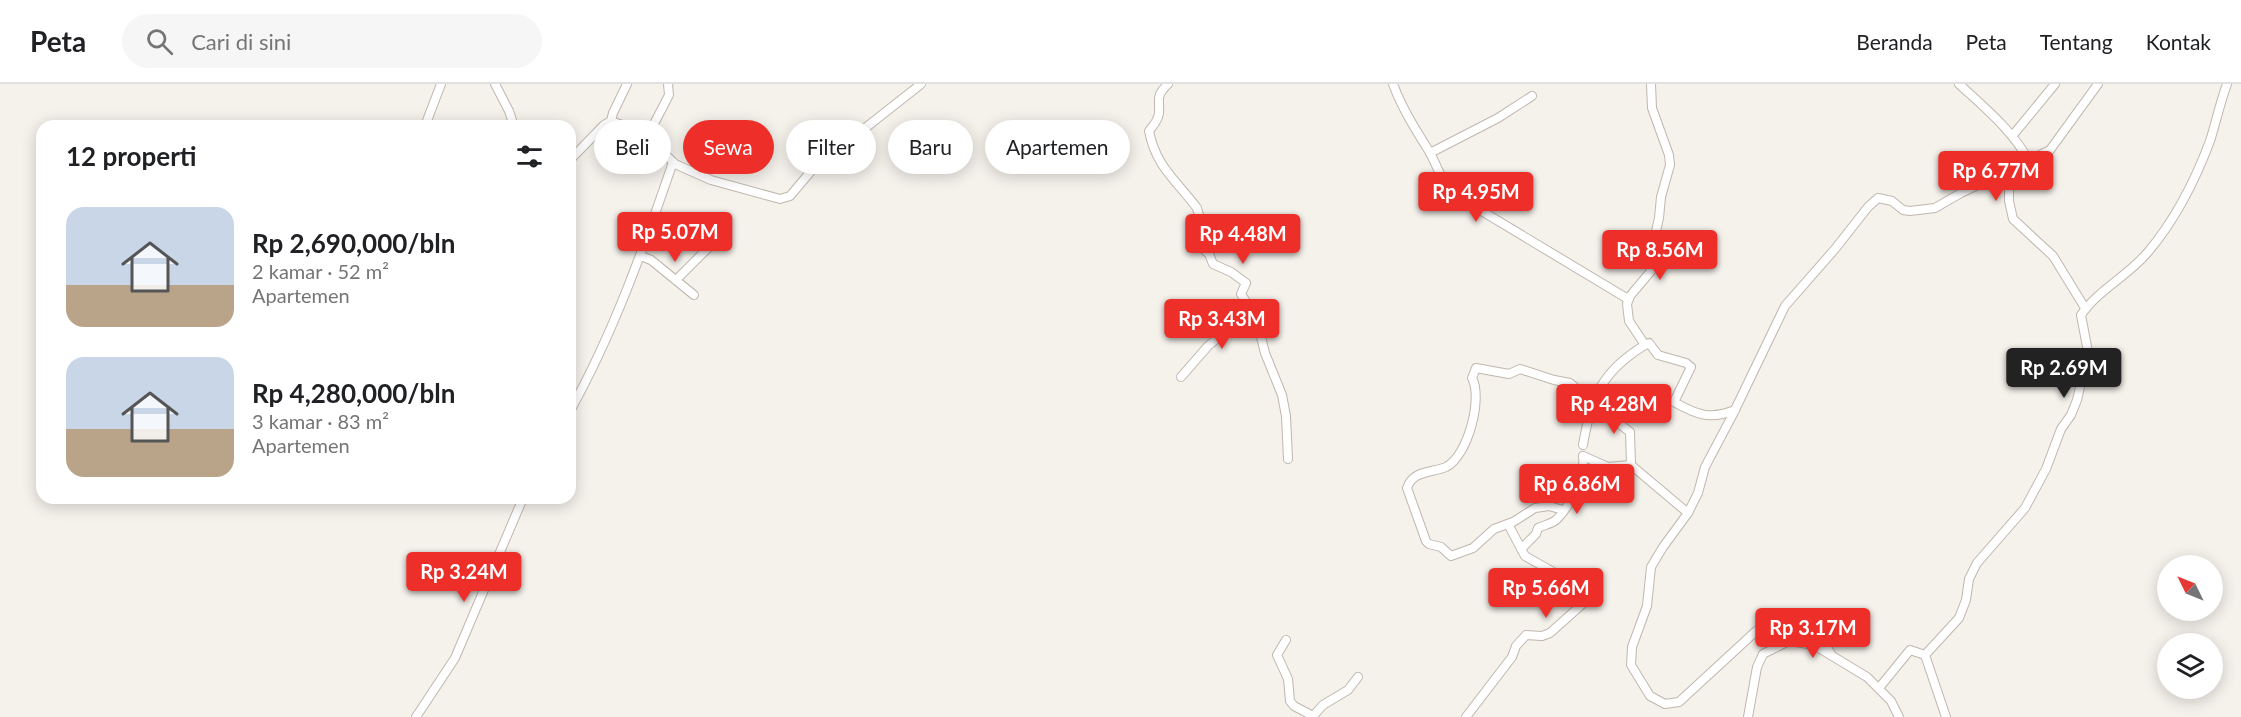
<!DOCTYPE html>
<html lang="id">
<head>
<meta charset="utf-8">
<style>
	:root { --surface:#fff; --page:#f6f6f6; --text:#202124; --muted:#757577; --line:#e0e0e0; --accent:#ee2e29 }
	body { margin:0; font-family:Lato,sans-serif; background:var(--page); color:var(--text); height:100vh; display:flex; flex-direction:column; font-size:22px; white-space:nowrap }
	* { box-sizing:border-box; margin:0 }
	p { font-size:20px; color:var(--muted) }
	.icon { flex:none; width:33px; height:33px; fill:none; stroke:currentColor; stroke-width:2; stroke-linecap:round; stroke-linejoin:round }
	.map { position:relative; flex:1; overflow:hidden }
	.drawer { position:absolute; left:36px; top:36px; width:540px; height:384px; display:flex; flex-direction:column; background:var(--surface); border-radius:18px; box-shadow:0 3px 15px #0003 }
	.drawer>* { flex:none }
	.guide { position:absolute; left:594px; top:36px; width:570px; height:54px; display:flex; gap:12px }
	.needle { width:39px; rotate:313deg }
	.fabs { position:absolute; left:2157px; top:471px; display:grid; gap:12px }
	.fabs a { display:grid; place-items:center; width:66px; height:66px; border-radius:50%; background:var(--surface); box-shadow:0 3px 15px #0003; font-size:30px }
	.price { position:absolute; translate:-50% -51px; padding:0 14px; border-radius:6px; background:var(--accent); color:#fff; font-size:20px; line-height:39px; filter:drop-shadow(0 2px 3px #0008) }
	.price::after { content:''; position:absolute; left:50%; top:36px; width:18px; height:14px; margin-left:-9px; background:inherit; clip-path:polygon(0 0,100% 0,50% 100%) }
	.price.on { background:#222; color:#fff }
	ul { padding:0; list-style:none }
	li { display:flex; align-items:center; gap:18px; height:150px; padding:0 30px }
	li span { display:grid; place-items:center; flex:none; width:168px; height:120px; border-radius:18px; color:#555 }
	li>.icon { margin-inline-start:auto }
	span .icon { width:72px; height:72px; fill:#fffc; stroke-width:1 }
	li b { font-size:26px }
	h2 { display:flex; justify-content:space-between; align-items:center; height:72px; padding:0 30px; font-size:26px }
	.tag { padding:0 21px; border-radius:27px; background:var(--surface); box-shadow:0 3px 15px #0003; font-size:21px; line-height:54px }
	.tag.on { background:var(--accent); color:#fff }
	header { display:flex; align-items:center; gap:36px; box-sizing:border-box; height:84px; padding:0 30px; background:var(--surface); border-bottom:2px solid var(--line) }
	header strong { font-size:28px }
	nav { display:flex; gap:33px; margin-inline-start:auto; font-size:21px }
	.search { width:420px; height:54px; background:var(--page); display:flex; align-items:center; gap:15px; box-sizing:border-box; padding:0 21px; border-radius:33px; color:var(--muted); font-size:22px }
	.map>svg:first-child { display:block }
	.lines { fill:none; stroke-linecap:round; stroke-linejoin:round }
	.minor-casing { stroke:#c0b7ae; stroke-width:10 }
	.minor { stroke:#fff; stroke-width:8 }
</style>
</head>
<body>
<header>
<strong>Peta</strong>
<div class="search"><svg class="icon" aria-label="search" viewBox="0 0 24 24"><circle cx="10" cy="10" r="6"/><path d="M15 15l6 6"/></svg>Cari di sini</div>
<nav><a>Beranda</a><a>Peta</a><a>Tentang</a><a>Kontak</a></nav>
</header>
<div class="map">
<svg width="2241" height="633" viewBox="0 0 2241 633">
	<rect width="100%" height="100%" fill="#f5f1eb"/>
	<g class="lines">
		<!-- minor casing -->
		<g class="minor-casing">
			<g id="minor">
				<path d="M495 0 509 27 514 42"/>
				<path d="M1168 0C1155 13 1160 14 1159 29 1158 37 1153 42 1149 47 1156 83 1176 96 1197 124L1199 131V161L1209 170 1213 180 1231 188 1246 199 1241 210 1256 233 1265 269 1282 311 1286 332 1288 375"/>
				<path d="M1393 0C1402 24 1415 45 1429 67 1438 83 1441 98 1455 111L1628 215"/>
				<path d="M1959 0C1985 24 2012 46 2029 77L2013 93 2009 102V117L2013 135 2053 172 2085 224"/>
				<path d="M611 37 613 29 627 0"/>
				<path d="M425 42 441 0"/>
				<path d="M2013 51 2055 0"/>
				<path d="M642 63 669 11 668 0"/>
				<path d="M1430 69 1498 34 1532 12"/>
				<path d="M570 76 604 41 611 37 622 41 642 65 668 73 675 80 711 96 780 115 790 112 812 86 921 0"/>
				<path d="M641 172 651 176 694 211"/>
				<path d="M676 196 713 159"/>
				<path d="M1645 261 1649 259 1658 271 1686 279 1691 283 1674 318C1697 331 1710 336 1735 326"/>
				<path d="M1181 293 1208 262 1252 226"/>
				<path d="M570 327C614 248 644 163 673 78"/>
				<path d="M1589 327 1613 335 1630 348 1631 381"/>
				<path d="M1583 361C1591 313 1602 287 1645 261L1629 237 1627 220 1630 212 1651 187 1653 160 1659 134 1661 113 1670 81 1669 71 1652 24 1651 0"/>
				<path d="M1583 372 1608 383 1631 381 1688 429"/>
				<path d="M1563 426 1549 422 1535 424 1513 438 1494 445 1473 464 1451 472 1441 463 1429 460 1426 457 1407 404C1413 386 1432 389 1446 383 1468 372 1483 314 1472 294L1476 284 1509 290 1520 285 1554 296 1570 299 1583 310 1593 315"/>
				<path d="M1521 465 1536 450 1538 444C1544 441 1551 440 1556 436 1569 424 1586 391 1583 372"/>
				<path d="M1286 556 1277 571 1288 595 1290 617 1294 622 1313 632 1323 621 1348 606 1358 593"/>
				<path d="M1831 570 1825 560 1802 539 1777 532 1755 548 1679 618 1665 620 1650 612 1631 581 1632 563 1647 522 1651 483 1663 463 1688 429 1698 409 1705 383 1732 332 1785 222 1835 165 1868 123 1878 114 1892 117 1903 126 1910 127 1935 124 1961 109 2050 66 2098 0"/>
				<path d="M1879 604 1910 566 1925 571"/>
				<path d="M416 633 455 574 523 414"/>
				<path d="M1466 633 1512 573 1516 562 1526 551 1542 552 1550 549 1588 515 1587 511 1564 494 1525 472 1508 440"/>
				<path d="M1748 633 1757 583 1763 570 1789 557 1814 561 1867 593 1891 617 1899 633"/>
				<path d="M1946 633 1925 571 1959 534 1966 516 1969 495 1977 479 2025 424 2046 385 2061 345 2071 331 2077 316 2088 268 2081 231C2098 206 2128 192 2148 168 2175 136 2195 97 2210 57 2216 38 2220 19 2227 0"/>
			</g>
		</g>
		<!-- minor -->
		<use href="#minor" class="minor"/>
	</g>
</svg>
<div class="fabs">
<a><svg class="needle" viewBox="-14 -14 28 28"><path d="M0-13l5 13h-10z" fill="#e53935"/><path d="M0 13l5-13h-10z" fill="#757577"/></svg></a>
<a><svg class="icon" aria-label="layers" viewBox="0 0 24 24"><path d="M12 4l9 5-9 5-9-5zM3 14l9 5 9-5"/></svg></a>
</div>
<b class="price" style="left:1996px;top:118px">Rp 6.77M</b>
<b class="price" style="left:1476px;top:139px">Rp 4.95M</b>
<b class="price" style="left:675px;top:179px">Rp 5.07M</b>
<b class="price" style="left:1243px;top:181px">Rp 4.48M</b>
<b class="price" style="left:1660px;top:197px">Rp 8.56M</b>
<b class="price" style="left:1222px;top:266px">Rp 3.43M</b>
<b class="price on" style="left:2064px;top:315px">Rp 2.69M</b>
<b class="price" style="left:1614px;top:351px">Rp 4.28M</b>
<b class="price" style="left:1577px;top:431px">Rp 6.86M</b>
<b class="price" style="left:464px;top:519px">Rp 3.24M</b>
<b class="price" style="left:1546px;top:535px">Rp 5.66M</b>
<b class="price" style="left:1813px;top:575px">Rp 3.17M</b>
<div class="guide">
<a class="tag">Beli</a>
<a class="tag on">Sewa</a>
<a class="tag">Filter</a>
<a class="tag">Baru</a>
<a class="tag">Apartemen</a>
</div>
<section class="drawer">
<h2>12 properti<svg class="icon" aria-label="filters" viewBox="0 0 24 24"><path d="M4 7h16M4 17h16"/><circle cx="9" cy="7" r="2"/><circle cx="15" cy="17" r="2"/></svg></h2>
<ul>
<li><span style="background:linear-gradient(#c9d6e8 65%,#b9a48a 0)"><svg class="icon" aria-label="home" viewBox="0 0 24 24"><path d="M3 11l9-7 9 7M6 9v11h12V9"/></svg></span><div><b>Rp 2,690,000/bln</b><p>2 kamar · 52 m²</p><p>Apartemen</p></div></li>
<li><span style="background:linear-gradient(#c9d6e8 60%,#b9a48a 0)"><svg class="icon" aria-label="home" viewBox="0 0 24 24"><path d="M3 11l9-7 9 7M6 9v11h12V9"/></svg></span><div><b>Rp 4,280,000/bln</b><p>3 kamar · 83 m²</p><p>Apartemen</p></div></li>
</ul>
</section>
</div>
</body>
</html>
